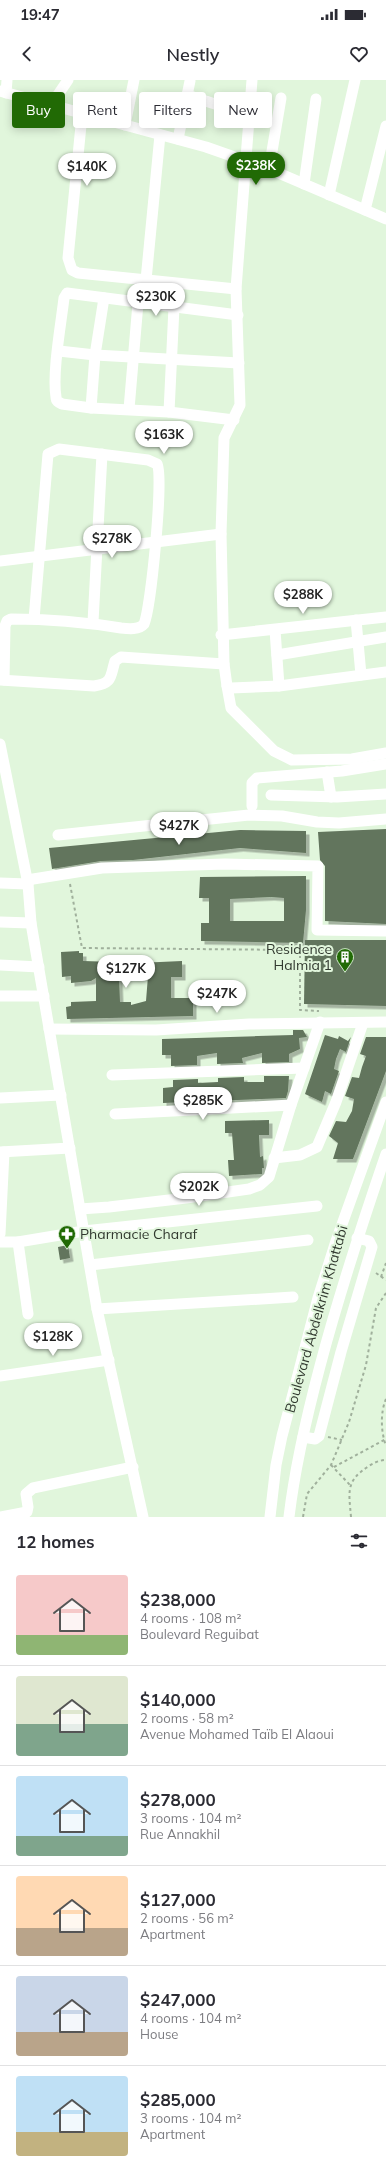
<!DOCTYPE html>
<html lang="en">
<head>
<meta charset="utf-8">
<style>
	:root { --surface:#fff; --page:#f2f2f3; --text:#2b2b33; --muted:#7c7c81; --line:#e1e1e2; --accent:#216a05 }
	body { margin:0; font-family:Mulish,sans-serif; background:var(--page); color:var(--text); height:100vh; display:flex; flex-direction:column; font-size:15px; white-space:nowrap }
	* { box-sizing:border-box; margin:0 }
	p { font-size:13px; color:var(--muted) }
	.icon { flex:none; width:22px; height:22px; fill:none; stroke:currentColor; stroke-width:2; stroke-linecap:round; stroke-linejoin:round }
	.map { position:relative; height:1437px; overflow:hidden }
	.details { display:flex; flex-direction:column; background:var(--surface); flex:1 }
	.details>* { flex:none }
	.top-card { position:absolute; left:12px; top:12px; width:362px; height:36px; display:flex; gap:8px }
	.price { position:absolute; translate:-50% -34px; padding:0 9px; border-radius:14px; background:#fff; color:#222; font-size:13px; line-height:26px; filter:drop-shadow(0 1px 2px #0008) }
	.price::after { content:''; position:absolute; left:50%; top:24px; width:12px; height:9px; margin-left:-6px; background:inherit; clip-path:polygon(0 0,100% 0,50% 100%) }
	.price.active { background:var(--accent); color:#fff }
	ul { padding:0; list-style:none }
	li { display:flex; align-items:center; gap:12px; height:100px; padding:0 16px }
	li+li { border-top:1px solid var(--line) }
	li span { display:grid; place-items:center; flex:none; width:112px; height:80px; border-radius:4px; color:#555 }
	li>.icon { margin-inline-start:auto }
	span .icon { width:48px; height:48px; fill:#fffc; stroke-width:1 }
	li b { font-size:17px }
	h2 { display:flex; justify-content:space-between; align-items:center; height:48px; padding:0 16px; font-size:17px }
	.tag { padding:0 14px; border-radius:4px; background:var(--surface); box-shadow:0 2px 10px #0003; font-size:14px; line-height:36px }
	.tag.active { background:var(--accent); color:#fff }
	.status { display:flex; justify-content:space-between; align-items:center; height:28px; padding:0 20px; background:var(--surface); direction:ltr }
	.status svg { height:11px; fill:currentColor }
	header { display:flex; justify-content:space-between; align-items:center; height:52px; padding:0 16px; background:var(--surface); font-size:18px; font-weight:600 }
	.map>svg:first-child { display:block }
	.building { fill:#62745d; fill-rule:evenodd; filter:url(#shadow) }
	.lines { fill:none; stroke-linecap:round; stroke-linejoin:round }
	.path { stroke:#a0b09c; stroke-width:2; stroke-dasharray:3 3; stroke-linecap:butt }
	.minor { stroke:#fff; stroke-width:11 }
	.labels { text-anchor:middle; dominant-baseline:central; stroke-width:4; stroke-linejoin:round; paint-order:stroke }
	.poi-label { font-size:14px; fill:#31392f; stroke:#e1f6dc; text-anchor:end }
	.street-label { font-size:14px; fill:#31392f; stroke:#e1f6dc }
</style>
</head>
<body>
<div class="status"><b>19:47</b><svg viewBox="0 0 49 12"><path d="M0 12V9h3v3zM5 12V6h3v6zM10 12V3h3v9zM15 12V0h3v12zM26 1h20v11H26zM47 4h2v5h-2z"/></svg></div>
<header><svg class="icon" aria-label="back" viewBox="0 0 24 24"><path d="M15 5l-7 7 7 7"/></svg>Nestly<svg class="icon" aria-label="heart" viewBox="0 0 24 24"><path d="M12 20l-8-8c-3-5 5-10 8-4 3-6 11-1 8 4z"/></svg></header>
<div class="map">
<svg width="386" height="1437" viewBox="0 0 386 1437">
	<defs>
		<filter id="shadow"><feDropShadow dx="3.5" dy="3.5" stdDeviation="0" flood-color="#0004"/></filter>
	</defs>
	<rect width="100%" height="100%" fill="#e1f6dc"/>
	<!-- building -->
	<g class="building">
		<path d="M386 749V844L325 841V786L320 780 318 752Z"/>
		<path d="M240 750 306 751V773L240 768 133 780 101 781 52 789 49 768Z"/>
		<path d="M306 796V830L303 863 201 861V843H209V818H199L200 797ZM271 817 284 818V841H230V819Z"/>
		<path d="M305 860H386V926L304 924Z"/>
		<path d="M79 871V873H83V881L116 882V884L182 881V897H171V918H193V936L67 939 66 927 71 926V922L96 921V898L91 901 71 903V896L62 897 61 872ZM148 896 146 921 131 925V922H120L119 897Z"/>
		<path d="M293 950H303L307 957 299 958 300 969 289 974V982L262 983V973L242 978 243 983 217 984V973L197 976V985L171 986V975H162V959L293 955Z"/>
		<path d="M325 955 338 959 339 956 348 961 351 957 346 972 340 969 336 979 334 989 339 991 331 1014 325 1011 322 1022 305 1014Z"/>
		<path d="M366 957H386V991L353 1079H333L338 1063 329 1056 336 1041 346 1042 352 1031 354 1019 345 1016 352 997 359 998 362 987 366 976 360 974Z"/>
		<path d="M264 996H289L288 1011 286 1018 163 1023V1008L173 1007V1000L198 999V1003L218 1002V998L244 997V1002H264Z"/>
		<path d="M269 1040V1055H259L260 1077 263 1076 264 1088H262V1094L229 1096 228 1080H234L232 1053H225V1041Z"/>
		<path d="M68 1165 70 1178 60 1180 58 1167Z"/>
	</g>
	<g class="lines">
		<!-- path -->
		<g class="path">
			<path d="M70 804 82 868 300 870V930L319 931"/>
			<path d="M376 1193 386 1200"/>
			<path d="M381 1197 386 1183"/>
			<path d="M386 1319C380 1333 381 1352 386 1366"/>
			<path d="M328 1357 342 1360"/>
			<path d="M331 1385 350 1405"/>
			<path d="M334 1387 386 1359"/>
			<path d="M303 1437 307 1414 331 1385 349 1342 366 1285 376 1228 386 1213"/>
			<path d="M351 1437C349 1412 345 1401 369 1386 373 1383 380 1380 386 1380"/>
		</g>
		<!-- minor -->
		<g class="minor">
			<path d="M0 11 206 67 269 89 386 139"/>
			<path d="M6 13 7 0"/>
			<path d="M187 15 249 35"/>
			<path d="M51 25 68 0"/>
			<path d="M82 35 68 178 72 190 78 193 236 209"/>
			<path d="M125 45 134 0"/>
			<path d="M178 59 190 1"/>
			<path d="M269 89 281 18"/>
			<path d="M304 104 316 19"/>
			<path d="M329 115 355 0"/>
			<path d="M365 130 386 46"/>
			<path d="M146 200 160 55"/>
			<path d="M59 271 95 275 239 283"/>
			<path d="M91 328 95 275 104 218"/>
			<path d="M129 329 138 223"/>
			<path d="M169 332 174 227"/>
			<path d="M234 340 169 332 91 328 62 324C58 322 56 321 56 317 52 293 61 244 64 218L67 213 238 235"/>
			<path d="M0 481 221 454"/>
			<path d="M356 540 361 595"/>
			<path d="M93 542 102 374"/>
			<path d="M275 550 279 606"/>
			<path d="M221 555 386 537"/>
			<path d="M277 575 386 557"/>
			<path d="M224 584 227 606 231 608 279 606 386 592"/>
			<path d="M0 600 94 606C113 603 110 597 115 581L121 577 224 584 221 454 224 358 240 325 236 209 252 0"/>
			<path d="M4 600 5 546 7 541 11 539C48 539 84 542 121 548 129 549 139 550 144 544 151 528 164 395 157 384L148 380 59 369 48 374 34 539"/>
			<path d="M227 606 231 628 274 671 292 680 352 679 386 673"/>
			<path d="M0 664 28 804 31 843 97 1229 143 1437"/>
			<path d="M327 692 331 717"/>
			<path d="M271 715 337 717 386 714"/>
			<path d="M252 726V703L257 698 342 691 386 684"/>
			<path d="M58 755 249 735 282 736 317 742 339 743 386 739"/>
			<path d="M27 800 102 788 225 784 318 786 317 850 386 851"/>
			<path d="M0 803 28 804"/>
			<path d="M0 842 31 843"/>
			<path d="M0 885 39 887"/>
			<path d="M0 916H44"/>
			<path d="M49 949 156 950 249 944 386 942"/>
			<path d="M112 995 304 988"/>
			<path d="M0 1018 61 1015"/>
			<path d="M115 1034 291 1025"/>
			<path d="M0 1072 70 1068"/>
			<path d="M274 1078 300 1075 317 1067 336 1022 363 943"/>
			<path d="M80 1129 109 1127 186 1118 249 1109 260 1105 269 1097 291 1025 320 942"/>
			<path d="M0 1154 4 1072"/>
			<path d="M0 1162H18L84 1151 317 1126"/>
			<path d="M18 1162 28 1234"/>
			<path d="M90 1185 308 1160"/>
			<path d="M97 1229 293 1217"/>
			<path d="M0 1296 109 1280"/>
			<path d="M303 1357 315 1359 319 1356 341 1272 372 1167 369 1161 357 1158"/>
			<path d="M0 1437 27 1432 28 1427 26 1414 33 1408 133 1387"/>
			<path d="M270 1437 276 1385 282 1356 318 1218 336 1161 386 1022"/>
			<path d="M289 1437C295 1386 307 1335 320 1286 339 1214 362 1144 386 1074"/>
		</g>
	</g>
	<!-- icons -->
	<defs>
		<g id="building-pin" transform="scale(0.9)"><path d="M0 17L-7.5 6A9.5 9.5 0 1 1 7.5 6Z" fill="#216a05" stroke="#e1f6dc"/><path d="M-4-6H4V6H1V3H-1V6H-4ZM-2.5-4.3h1.7v1.8h-1.7ZM.8-4.3h1.7v1.8H.8ZM-2.5-1h1.7V.8h-1.7ZM.8-1h1.7V.8H.8Z" fill="#fff"/></g>
		<g id="pharmacy-pin" transform="scale(0.9)"><path d="M0 17L-7.5 6A9.5 9.5 0 1 1 7.5 6Z" fill="#216a05" stroke="#e1f6dc"/><path d="M-2-6h4v4h4v4h-4v4h-4v-4h-4v-4h4Z" fill="#fff"/></g>
	</defs>
	<g fill-rule="evenodd">
		<use href="#building-pin" x="345" y="877"/>
		<use href="#pharmacy-pin" x="67" y="1154"/>
	</g>
	<g class="labels">
		<!-- poi labels -->
		<g class="poi-label">
			<text x="332" y="869">Residence<tspan x="332" dy="16">Halmia 1</tspan></text>
			<text x="80" y="1154" text-anchor="start">Pharmacie Charaf</text>
		</g>
		<!-- street labels -->
		<g class="street-label">
			<text transform="translate(316 1239) rotate(-74)">Boulevard Abdelkrim Khattabi</text>
		</g>
	</g>
</svg>
<b class="price active" style="left:256px;top:106px">$238K</b>
<b class="price" style="left:87px;top:107px">$140K</b>
<b class="price" style="left:156px;top:237px">$230K</b>
<b class="price" style="left:164px;top:375px">$163K</b>
<b class="price" style="left:112px;top:479px">$278K</b>
<b class="price" style="left:303px;top:535px">$288K</b>
<b class="price" style="left:179px;top:766px">$427K</b>
<b class="price" style="left:126px;top:909px">$127K</b>
<b class="price" style="left:217px;top:934px">$247K</b>
<b class="price" style="left:203px;top:1041px">$285K</b>
<b class="price" style="left:199px;top:1127px">$202K</b>
<b class="price" style="left:53px;top:1277px">$128K</b>
<div class="top-card">
<a class="tag active">Buy</a>
<a class="tag">Rent</a>
<a class="tag">Filters</a>
<a class="tag">New</a>
</div>
</div>
<section class="details">
<h2>12 homes<svg class="icon" aria-label="filters" viewBox="0 0 24 24"><path d="M4 7h16M4 17h16"/><circle cx="9" cy="7" r="2"/><circle cx="15" cy="17" r="2"/></svg></h2>
<ul>
<li><span style="background:linear-gradient(#f6c9c9 75%,#8fb573 0)"><svg class="icon" aria-label="home" viewBox="0 0 24 24"><path d="M3 11l9-7 9 7M6 9v11h12V9"/></svg></span><div><b>$238,000</b><p>4 rooms · 108 m²</p><p>Boulevard Reguibat</p></div></li>
<li><span style="background:linear-gradient(#dfe7d0 60%,#7fa58c 0)"><svg class="icon" aria-label="home" viewBox="0 0 24 24"><path d="M3 11l9-7 9 7M6 9v11h12V9"/></svg></span><div><b>$140,000</b><p>2 rooms · 58 m²</p><p>Avenue Mohamed Taïb El Alaoui</p></div></li>
<li><span style="background:linear-gradient(#bfe0f5 75%,#7fa58c 0)"><svg class="icon" aria-label="home" viewBox="0 0 24 24"><path d="M3 11l9-7 9 7M6 9v11h12V9"/></svg></span><div><b>$278,000</b><p>3 rooms · 104 m²</p><p>Rue Annakhil</p></div></li>
<li><span style="background:linear-gradient(#ffd9b3 65%,#b9a48a 0)"><svg class="icon" aria-label="home" viewBox="0 0 24 24"><path d="M3 11l9-7 9 7M6 9v11h12V9"/></svg></span><div><b>$127,000</b><p>2 rooms · 56 m²</p><p>Apartment</p></div></li>
<li><span style="background:linear-gradient(#c9d6e8 70%,#b9a48a 0)"><svg class="icon" aria-label="home" viewBox="0 0 24 24"><path d="M3 11l9-7 9 7M6 9v11h12V9"/></svg></span><div><b>$247,000</b><p>4 rooms · 104 m²</p><p>House</p></div></li>
<li><span style="background:linear-gradient(#bfe0f5 70%,#c2b280 0)"><svg class="icon" aria-label="home" viewBox="0 0 24 24"><path d="M3 11l9-7 9 7M6 9v11h12V9"/></svg></span><div><b>$285,000</b><p>3 rooms · 104 m²</p><p>Apartment</p></div></li>
</ul>
</section>
</body>
</html>
